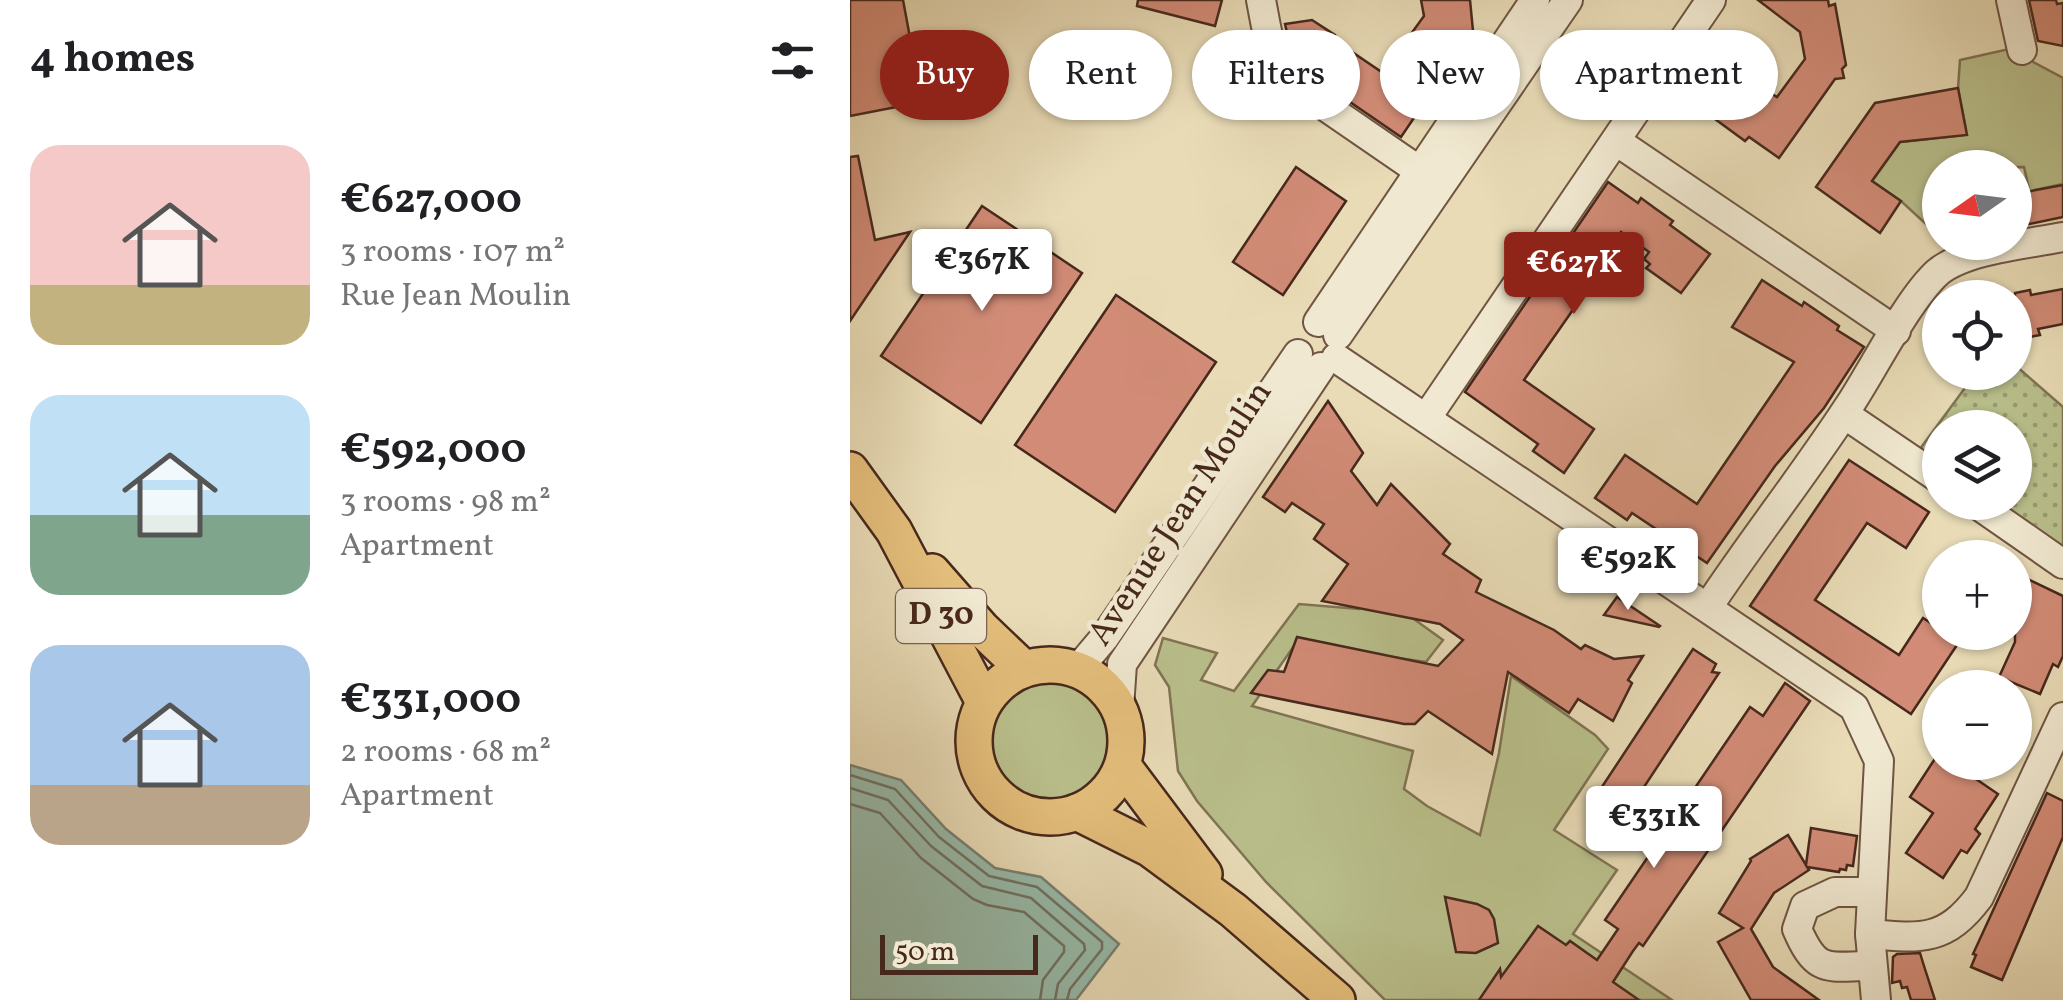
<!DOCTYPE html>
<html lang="en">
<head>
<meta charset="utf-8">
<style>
	:root { --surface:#fff; --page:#f2f2f2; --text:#202124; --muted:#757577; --accent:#8f2418 }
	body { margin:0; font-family:Vollkorn,serif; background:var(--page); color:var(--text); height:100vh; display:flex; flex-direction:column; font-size:38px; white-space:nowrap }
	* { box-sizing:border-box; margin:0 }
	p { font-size:32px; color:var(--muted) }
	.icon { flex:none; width:55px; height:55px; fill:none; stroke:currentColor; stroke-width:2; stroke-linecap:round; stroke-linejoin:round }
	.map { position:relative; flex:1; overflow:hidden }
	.details { display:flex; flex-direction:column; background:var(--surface); width:850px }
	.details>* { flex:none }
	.hud { position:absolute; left:30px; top:30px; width:950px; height:90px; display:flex; gap:20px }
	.needle { width:65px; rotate:256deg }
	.controls { position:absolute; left:1072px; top:150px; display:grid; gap:20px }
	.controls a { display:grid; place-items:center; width:110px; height:110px; border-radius:50%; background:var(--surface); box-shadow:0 2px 8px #0004; font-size:50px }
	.scale { position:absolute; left:30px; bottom:25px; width:158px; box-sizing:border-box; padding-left:10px; border:5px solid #47281c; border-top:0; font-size:28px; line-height:35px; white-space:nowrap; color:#47281c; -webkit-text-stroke:8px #f0e8d0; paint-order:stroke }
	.price { position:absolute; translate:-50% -85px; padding:0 22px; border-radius:10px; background:#fff; color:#222; font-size:32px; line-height:65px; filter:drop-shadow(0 2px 5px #0008) }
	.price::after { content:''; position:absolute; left:50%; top:60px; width:30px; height:22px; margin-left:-15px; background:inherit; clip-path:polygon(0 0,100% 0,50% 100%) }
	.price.current { background:var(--accent); color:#fff }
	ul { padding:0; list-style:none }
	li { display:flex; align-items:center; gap:30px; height:250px; padding:0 30px }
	li span { display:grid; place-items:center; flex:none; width:280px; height:200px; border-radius:30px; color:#555 }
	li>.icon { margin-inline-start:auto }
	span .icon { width:120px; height:120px; fill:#fffc; stroke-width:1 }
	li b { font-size:42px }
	h2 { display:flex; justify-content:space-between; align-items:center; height:120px; padding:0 30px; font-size:42px }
	.pill { padding:0 35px; border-radius:45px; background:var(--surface); box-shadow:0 2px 8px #0004; font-size:35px; line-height:90px }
	.pill.current { background:var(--accent); color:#fff }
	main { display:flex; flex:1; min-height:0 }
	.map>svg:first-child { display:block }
	.grass { fill:#b9bf8b; stroke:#807454; stroke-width:2.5 }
	.park { fill:url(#park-dots); stroke:#807454; stroke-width:2.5 }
	.water { fill:#98bbaa; stroke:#788071; stroke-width:2.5 }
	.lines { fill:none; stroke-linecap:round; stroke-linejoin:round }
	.shore { stroke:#707263; stroke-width:2.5 }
	.building { fill:#d18b76; stroke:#47281c; stroke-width:2.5 }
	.minor-casing { stroke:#6f5542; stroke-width:32 }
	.major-casing { stroke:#47281c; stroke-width:40 }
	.minor { stroke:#f0e8d0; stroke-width:28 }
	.major { stroke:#e4be7b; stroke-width:35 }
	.labels { text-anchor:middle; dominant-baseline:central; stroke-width:9; stroke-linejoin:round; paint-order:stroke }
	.shield { fill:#f0e8d0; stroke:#7a6252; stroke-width:2.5 }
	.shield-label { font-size:32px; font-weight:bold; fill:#47281c }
	.street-label { font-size:35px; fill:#47281c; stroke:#f0e8d0 }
</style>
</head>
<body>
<main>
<section class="details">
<h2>4 homes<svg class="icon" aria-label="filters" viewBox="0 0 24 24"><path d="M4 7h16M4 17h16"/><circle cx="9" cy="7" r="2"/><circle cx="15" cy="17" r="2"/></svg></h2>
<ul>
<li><span style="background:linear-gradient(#f6c9c9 70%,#c2b280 0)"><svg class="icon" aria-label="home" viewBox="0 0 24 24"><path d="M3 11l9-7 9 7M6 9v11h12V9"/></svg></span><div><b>€627,000</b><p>3 rooms · 107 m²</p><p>Rue Jean Moulin</p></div></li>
<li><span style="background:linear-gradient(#bfe0f5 60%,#7fa58c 0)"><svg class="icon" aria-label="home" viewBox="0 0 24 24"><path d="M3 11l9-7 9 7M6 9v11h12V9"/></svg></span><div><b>€592,000</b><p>3 rooms · 98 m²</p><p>Apartment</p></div></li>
<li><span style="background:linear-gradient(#a9c7e8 70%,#b9a48a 0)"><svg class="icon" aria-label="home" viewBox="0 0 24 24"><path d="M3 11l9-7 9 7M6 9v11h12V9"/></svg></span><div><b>€331,000</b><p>2 rooms · 68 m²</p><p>Apartment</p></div></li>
</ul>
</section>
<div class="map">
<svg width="1213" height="1000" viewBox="0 0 1213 1000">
	<defs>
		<pattern id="park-dots" width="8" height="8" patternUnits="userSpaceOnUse" patternTransform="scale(2.5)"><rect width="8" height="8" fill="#b9bf8b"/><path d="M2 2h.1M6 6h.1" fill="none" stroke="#989b71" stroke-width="1.8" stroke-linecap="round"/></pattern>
	</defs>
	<rect width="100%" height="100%" fill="#e8dbb6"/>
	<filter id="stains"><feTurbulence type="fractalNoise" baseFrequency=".002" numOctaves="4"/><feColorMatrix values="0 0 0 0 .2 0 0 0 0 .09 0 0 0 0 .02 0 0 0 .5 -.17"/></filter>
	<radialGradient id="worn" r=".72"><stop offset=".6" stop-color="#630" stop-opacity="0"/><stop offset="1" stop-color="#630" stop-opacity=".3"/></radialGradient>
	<!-- grass -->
	<g class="grass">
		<path d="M1159 49 1213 78V184L1185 190 1180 194 1174 167 1090 168V237L1051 201 1022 181 1050 142 1114 135 1116 130 1108 88 1110 60Z"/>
		<path d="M525 591 593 640 576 662 446 643 402 706 563 751 554 789 577 806 630 835 649 753 661 676 745 735 758 749 704 830 767 870 723 934 822 1000H535L416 882 347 801 328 771 319 687 305 665 313 638 367 653 351 680 384 691 449 604 509 609Z"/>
		<circle cx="199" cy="743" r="62"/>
	</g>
	<!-- park -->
	<path class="park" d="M1165 365 1213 407V550L1141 503 1165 502V428H1090V468L1067 453 1126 373 1165 372Z"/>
	<!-- water -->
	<path class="water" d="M0 765 51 780 96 829 145 868 191 877 269 944 226 1000H0Z"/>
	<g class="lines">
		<!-- shore -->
		<g class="shore">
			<path d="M0 775 45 789 89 837 139 876 187 887 252 942V949L220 989 217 1000"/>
			<path d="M0 788 38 800 81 846 132 886 181 898 234 944 235 950 208 984 205 1000"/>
			<path d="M0 804 30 813 71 858 123 899 137 905 174 912 214 946V952L193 980 190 1000"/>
		</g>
	</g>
	<!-- building -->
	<g class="building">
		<path d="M0 0H53L72 102 0 116Z"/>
		<path d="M288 0H372L365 26 287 6Z"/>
		<path d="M571 0H620L623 31 551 137 452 69 442 53 435 24 462 20 485 35 483 39 539 77 559 48 553 45 574 16Z"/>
		<path d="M908 0H978L979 6 985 4 996 65 992 69 994 78 985 79 929 158 899 137 895 141 850 108 865 87 860 84 874 64 927 97 955 59 950 32Z"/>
		<path d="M1179 0H1206L1207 4 1213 3V46L1188 41Z"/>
		<path d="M1108 88 1117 135 1050 142 1022 181 1051 201 1030 233 966 187 1025 103Z"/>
		<path d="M8 156 25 240 60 232 0 321V157Z"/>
		<path d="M446 167 496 201 433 295 383 262Z"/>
		<path d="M758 182 788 203 791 198 806 209 823 221 820 225 860 254 831 293 796 268 800 264 794 259 799 252 771 232 752 257 757 261 674 380 744 429 714 473 683 451 688 444 615 392Z"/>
		<path d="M1213 185V217L1165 227V194Z"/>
		<path d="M132 206 232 273 131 423 31 356Z"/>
		<path d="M912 280 952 306 954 302 989 326 987 330 1014 347 974 408 925 466 857 563 782 513 777 520 745 498 775 455 847 504 944 362 882 327Z"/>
		<path d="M1213 289V324L1188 329 1190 335 1165 340V293L1180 290 1181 295Z"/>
		<path d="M266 295 366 362 265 512 165 445Z"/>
		<path d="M478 401 513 453 501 471 527 505 541 484 600 544 593 554 631 580 626 592 704 630 731 649 735 645 764 659 793 656 778 680 782 683 763 721 728 699 719 713 658 672 642 754 578 711 565 724H554L401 693 418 670 434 672 447 637 588 666 613 640 590 624 472 601 498 564 464 539 474 524 442 503 435 512 413 497Z"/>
		<path d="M999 460 1079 512 1056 548 1017 523 965 600 1049 655 1073 618 1090 629V632H1096L1109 642 1061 714 900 606Z"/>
		<path d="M1165 573 1213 596V656L1208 667 1203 664 1190 694 1149 677 1165 642Z"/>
		<path d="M767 597 810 626 809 627 754 615Z"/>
		<path d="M843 649 866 664 862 672 869 673 767 828 738 808Z"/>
		<path d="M935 683 960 701 793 946 789 943 783 951 763 982 789 1000H629L650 969 651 977 688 926 716 945 720 941 747 960 768 929 755 920 900 707 913 716Z"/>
		<path d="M1088 754 1090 762H1101L1148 794 1125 829 1130 834 1117 853 1111 850 1093 878 1056 853 1083 813 1060 797Z"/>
		<path d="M1197 793 1213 801V837L1152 980 1121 967 1126 955 1123 954Z"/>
		<path d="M961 828 1007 836 1003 866 997 865 996 870 990 869 989 872 957 867 959 870 924 893 901 929 923 967 969 1000H901L868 942 893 928 869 913 901 861 900 859 938 835 956 865Z"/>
		<path d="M595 897 627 904 639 910 644 919 648 943 626 953 606 952Z"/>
		<path d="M1070 953 1074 966 1085 1000H1061L1057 987 1052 988 1050 981 1042 983 1043 957 1047 954Z"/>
	</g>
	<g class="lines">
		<!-- minor casing -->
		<g class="minor-casing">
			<g id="minor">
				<path d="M411 0C417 30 419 58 440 82L571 172"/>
				<path d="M1161 0 1172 50"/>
				<path d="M766 141 1046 331"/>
				<path d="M468 322 685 0"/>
				<path d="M488 335 718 0"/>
				<path d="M486 358 1004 707 1029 761 1020 934 1026 1000"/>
				<path d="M994 414 1090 479"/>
				<path d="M577 417 861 0"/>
				<path d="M1124 502 1213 564"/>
				<path d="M858 607C903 539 954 475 999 406 1023 370 1058 299 1088 272 1116 249 1178 244 1213 237"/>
				<path d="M227 670 254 638 448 354"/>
				<path d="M269 708 272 664 471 367"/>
				<path d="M1020 934C1072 939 1096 941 1129 897L1213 717"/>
				<path d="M1021 966C977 966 967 975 947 929L955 906 985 892H1022"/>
			</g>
		</g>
		<!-- major casing -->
		<g class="major-casing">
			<g id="major">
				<path d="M0 470 44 531 134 702"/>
				<path d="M82 572 132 629 174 669"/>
				<circle cx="200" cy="741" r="76"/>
				<path d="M273 766 354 874"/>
				<path d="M227 812 299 848 383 910 487 1000"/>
			</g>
		</g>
		<!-- minor -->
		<use href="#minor" class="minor"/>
		<!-- major -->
		<use href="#major" class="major"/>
	</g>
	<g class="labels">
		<!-- shield labels -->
		<rect class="shield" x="46" y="589" width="90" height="54" rx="8"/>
		<g class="shield-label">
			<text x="91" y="616">D 30</text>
		</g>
		<!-- street labels -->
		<g class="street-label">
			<text transform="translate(331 514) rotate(-57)">Avenue Jean Moulin</text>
		</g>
	</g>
	<rect width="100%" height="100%" filter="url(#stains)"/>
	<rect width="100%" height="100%" fill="url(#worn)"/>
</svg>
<div class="controls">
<a><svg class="needle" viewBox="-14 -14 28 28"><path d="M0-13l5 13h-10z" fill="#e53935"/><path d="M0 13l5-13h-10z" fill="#757577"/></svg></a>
<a><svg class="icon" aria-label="locate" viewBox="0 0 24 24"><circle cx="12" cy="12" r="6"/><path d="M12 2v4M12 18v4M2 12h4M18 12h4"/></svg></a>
<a><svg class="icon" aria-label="layers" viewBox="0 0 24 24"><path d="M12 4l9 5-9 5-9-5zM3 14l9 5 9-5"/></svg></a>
<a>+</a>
<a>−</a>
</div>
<div class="scale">50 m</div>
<b class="price" style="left:132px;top:314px">€367K</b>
<b class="price current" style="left:724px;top:317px">€627K</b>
<b class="price" style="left:778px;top:613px">€592K</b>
<b class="price" style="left:804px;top:871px">€331K</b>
<div class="hud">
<a class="pill current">Buy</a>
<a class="pill">Rent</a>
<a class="pill">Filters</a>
<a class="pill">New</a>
<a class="pill">Apartment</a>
</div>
</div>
</main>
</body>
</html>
